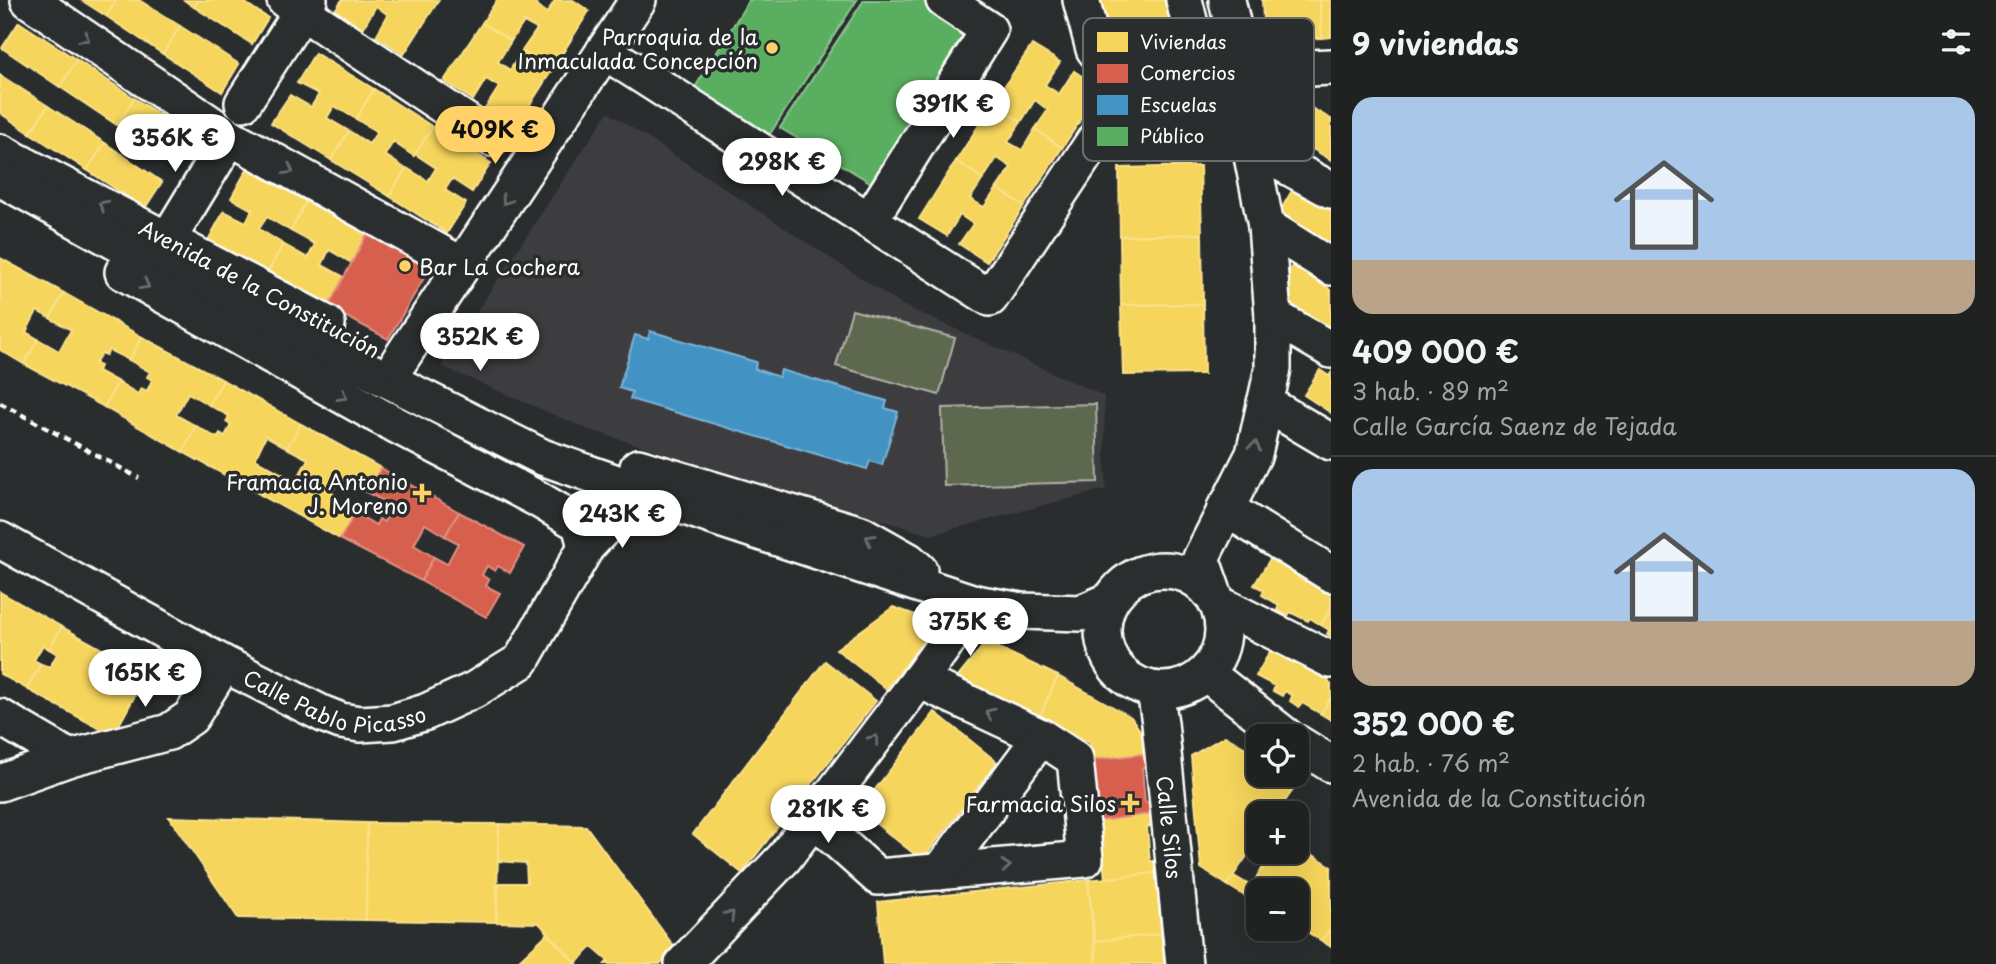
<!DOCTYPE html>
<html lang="es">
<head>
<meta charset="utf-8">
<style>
	:root { --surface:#202222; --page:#2d2f2f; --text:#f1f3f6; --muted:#a2a4a5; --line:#3d3f40; --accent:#ffd166 }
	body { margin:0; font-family:"Playpen Sans",sans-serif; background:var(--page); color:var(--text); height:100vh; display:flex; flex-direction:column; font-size:26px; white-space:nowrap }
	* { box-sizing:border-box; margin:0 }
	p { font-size:23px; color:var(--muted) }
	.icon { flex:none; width:38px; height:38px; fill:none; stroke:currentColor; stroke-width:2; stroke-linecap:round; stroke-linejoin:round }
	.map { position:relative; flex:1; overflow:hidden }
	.details { display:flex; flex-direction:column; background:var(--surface); width:665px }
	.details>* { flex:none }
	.buttons { position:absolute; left:1246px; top:724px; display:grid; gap:14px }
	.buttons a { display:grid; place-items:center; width:63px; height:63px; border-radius:14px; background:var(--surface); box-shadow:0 7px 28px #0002,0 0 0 2px var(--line); font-size:35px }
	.price { position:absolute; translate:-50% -60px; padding:0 16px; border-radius:24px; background:#fff; color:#222; font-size:23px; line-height:46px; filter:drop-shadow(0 2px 4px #0008) }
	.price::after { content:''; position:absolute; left:50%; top:42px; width:21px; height:16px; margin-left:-10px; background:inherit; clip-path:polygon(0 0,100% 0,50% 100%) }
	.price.selected { background:var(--accent); color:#111 }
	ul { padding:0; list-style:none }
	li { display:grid; align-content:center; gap:14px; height:371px; padding:0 21px }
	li+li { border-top:2px solid var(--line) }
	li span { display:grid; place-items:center; height:217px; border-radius:21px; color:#555 }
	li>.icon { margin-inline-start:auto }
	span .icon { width:126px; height:126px; fill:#fffc; stroke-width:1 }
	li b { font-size:30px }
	h2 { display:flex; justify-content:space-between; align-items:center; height:84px; padding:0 21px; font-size:30px }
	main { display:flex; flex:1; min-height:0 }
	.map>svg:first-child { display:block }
	.built { fill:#3d3c41 }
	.green { fill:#5d674f; stroke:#aeb3a7; stroke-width:2 }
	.homes { fill:#f6d55c; stroke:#f9e28d; stroke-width:2 }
	.shops { fill:#d6604d; stroke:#e29082; stroke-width:2 }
	.schools { fill:#4393c3; stroke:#7bb3d5; stroke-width:2 }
	.public { fill:#5aae61; stroke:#8cc690; stroke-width:2 }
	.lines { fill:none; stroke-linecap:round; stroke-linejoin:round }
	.minor-casing { stroke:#fff; stroke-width:40 }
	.path { stroke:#fff; stroke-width:4.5; stroke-dasharray:7 5; stroke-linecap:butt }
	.minor { stroke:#2a2d2e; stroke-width:35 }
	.oneway { stroke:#6a6c6d }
	.poi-dot { fill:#ffd166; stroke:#2a2d2e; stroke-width:2.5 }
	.labels { text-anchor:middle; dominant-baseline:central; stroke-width:7; stroke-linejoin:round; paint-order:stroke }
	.poi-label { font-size:21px; fill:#fff; stroke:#2a2d2e; text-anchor:end }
	.street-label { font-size:21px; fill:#fff; stroke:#2a2d2e }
	.key { fill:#2a2d2e; stroke:#6a6c6d; stroke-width:2 }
	.key-label { font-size:19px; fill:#fff }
</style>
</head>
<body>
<main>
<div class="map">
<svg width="1331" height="964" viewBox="0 0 1331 964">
	<rect width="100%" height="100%" fill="#2a2d2e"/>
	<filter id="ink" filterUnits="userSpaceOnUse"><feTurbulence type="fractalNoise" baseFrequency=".0143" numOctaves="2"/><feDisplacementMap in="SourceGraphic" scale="14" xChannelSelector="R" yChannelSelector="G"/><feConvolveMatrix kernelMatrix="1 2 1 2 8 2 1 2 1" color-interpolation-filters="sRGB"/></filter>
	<g filter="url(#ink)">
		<!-- built -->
		<path class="built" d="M608 112 902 305 1104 396 1106 489 930 535 587 429 441 366Z"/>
		<!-- green -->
		<g class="green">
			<path d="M852 310 955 338 939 395 836 366Z"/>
			<path d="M1096 404 1098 482 944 486 942 408Z"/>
		</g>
		<!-- homes -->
		<g class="homes">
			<path d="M81 0H117L106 16Z"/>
			<path d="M117 0H139L180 26 163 54 106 16Z"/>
			<path d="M184 0H199L194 7Z"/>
			<path d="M199 0H241L268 18 252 44 194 7Z"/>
			<path d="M342 0H394L397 2 398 0H439L404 54 376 36 388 15 376 6 363 28 335 10Z"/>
			<path d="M497 0H539L535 5 547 13 555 0H573L589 11 552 70 522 51 537 29 524 22 511 41 482 23Z"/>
			<path d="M1098 0H1180L1186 26 1153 34 1149 21 1138 24 1141 36 1108 44Z"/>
			<path d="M1262 0H1320L1322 38 1264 40Z"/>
			<path d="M1320 0H1331V37L1322 38Z"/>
			<path d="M19 22 77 60 60 87 2 48Z"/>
			<path d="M482 23 511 41 498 62 510 70 522 51 552 70 515 128 485 109 499 87 486 79 473 100 444 81Z"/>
			<path d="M180 26 239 64 222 92 163 54Z"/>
			<path d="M1032 45 1060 62 1045 85 1059 94 1074 71 1101 89 1062 148 1035 129 1048 110 1035 100 1021 122 993 103Z"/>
			<path d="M315 53 374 89 356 119 334 106 327 118 349 131 331 160 271 123 290 95 311 107 319 94 297 83Z"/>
			<path d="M77 60 134 98 117 125 60 87Z"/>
			<path d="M0 75 48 106 30 133 0 113Z"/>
			<path d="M374 89 433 127 414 156 393 142 385 155 406 169 389 196 331 160 349 131 369 144 377 132 356 119Z"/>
			<path d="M134 98 192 136 174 163 117 125Z"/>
			<path d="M993 103 1021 122 1008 142 1022 150 1035 129 1062 148 1024 206 997 188 1011 167 997 158 983 179 956 161Z"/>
			<path d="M1303 103 1331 119V160L1294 138 1296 135 1287 129Z"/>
			<path d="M48 106 105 143 87 170 30 133Z"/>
			<path d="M433 127 491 163 472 192 452 179 445 190 466 203 447 233 389 196 407 168 428 181 436 168 415 154Z"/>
			<path d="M105 143 162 182 145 208 87 170Z"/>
			<path d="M956 161 983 179 970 199 984 207 997 188 1024 206 987 262 959 244 973 224 960 215 947 236 919 219Z"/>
			<path d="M1200 166 1202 234 1120 236 1119 168Z"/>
			<path d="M247 169 306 201 291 231 267 217 259 229 283 244 267 274 207 242 224 211 246 222 252 210 231 198Z"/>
			<path d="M1294 187 1331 203V244L1279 213Z"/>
			<path d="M306 201 367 234 352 263 329 250 322 265 344 277 328 307 267 274 283 244 308 258 315 244 291 231Z"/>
			<path d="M1202 234 1203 304 1121 305 1120 236Z"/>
			<path d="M0 258 64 293 50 318 37 311 26 332 38 339 24 364 0 350V303L2 300 0 298Z"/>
			<path d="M1292 266 1331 290V330L1284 303 1277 293Z"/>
			<path d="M64 293 142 337 129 360 109 350 106 355 101 353 95 364 100 366 98 371 118 382 104 407 24 364 38 339 59 351 71 330 50 318Z"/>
			<path d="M1203 304 1204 374 1123 375 1121 305Z"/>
			<path d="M142 337 223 380 209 405 188 393 176 415 196 426 183 452 104 407 118 382 138 394 141 388 147 391 152 380 147 377 150 372 129 360Z"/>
			<path d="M1320 370 1329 376 1331 373V413L1304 395Z"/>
			<path d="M223 380 301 424 287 448 266 436 255 459 275 470 261 495 183 452 196 426 217 438 220 433 225 436 231 425 226 422 229 416 209 405Z"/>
			<path d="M301 424 381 468 366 492 346 480 342 486 337 484 331 493 337 496 334 502 355 513 340 539 261 495 275 470 296 481 308 459 287 448Z"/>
			<path d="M1270 559 1290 571 1292 567 1301 573 1298 578 1305 582 1308 577 1318 583 1316 586 1331 596V608L1321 625 1310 618 1308 621 1290 612 1288 616 1277 610 1279 605 1262 595 1264 590 1254 585Z"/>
			<path d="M0 592 62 627 49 649 43 645 34 660 41 664 27 689 0 674Z"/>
			<path d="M893 607 938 623 886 689 836 649Z"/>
			<path d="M1331 608V637L1327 634 1329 630 1321 625Z"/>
			<path d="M62 627 147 674 113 736 27 689 41 664 50 667 57 654 49 649Z"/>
			<path d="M986 642 1058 676 1040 716 958 677Z"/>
			<path d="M1272 648 1281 655 1284 650 1330 678 1328 682 1331 684V697L1321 714 1302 703 1299 707 1290 701 1292 696 1285 691 1282 696 1273 691 1275 686 1256 676Z"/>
			<path d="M825 661 876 701 742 873 693 834Z"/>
			<path d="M1058 676 1131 717 1141 732 1145 747 1143 754 1093 760 1090 743 1040 716Z"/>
			<path d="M1331 697V720L1321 714Z"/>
			<path d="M935 712 997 762 922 860 859 810Z"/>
			<path d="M1225 736 1258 755V775H1292L1300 780 1276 814H1258V840L1227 885 1201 868 1191 756Z"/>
			<path d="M1150 814 1151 826 1147 827 1150 861H1154L1156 873 1105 879 1099 821Z"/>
			<path d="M169 817 367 823 366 920 238 918Z"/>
			<path d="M367 823 499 824 496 922 366 920Z"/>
			<path d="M499 824 586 826 675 948 660 964H605L608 961 592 947 576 963 539 923 496 922 499 883H527L526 863 498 861Z"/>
			<path d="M1297 845 1331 866V928L1322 941 1297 926V891H1258V904L1227 885 1234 876 1251 886 1273 852H1297Z"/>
			<path d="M1156 873 1161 934 1095 941 1088 880Z"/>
			<path d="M1088 880 1096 964H883L878 902Z"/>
			<path d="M1331 928V947L1322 941Z"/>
			<path d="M547 934 577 964H515Z"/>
			<path d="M1161 934 1164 964H1096L1095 941Z"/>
		</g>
		<!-- shops -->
		<g class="shops">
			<path d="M367 234 430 268 388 339 328 307Z"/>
			<path d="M381 468 459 512 445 536 425 524 414 545 434 557 421 581 340 539 355 513 376 525 379 519 384 522 389 512 384 509 387 503 366 492Z"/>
			<path d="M459 512 524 547 510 573 498 566 495 571 487 566 482 575 489 580 486 586 500 593 486 617 421 581 434 557 447 564 458 543 445 536Z"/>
			<path d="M1143 754 1145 767 1142 768 1145 802H1148L1150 814 1099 821 1093 760Z"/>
		</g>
		<!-- schools -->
		<path class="schools" d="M650 331 756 362 755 369 779 377 781 370 887 401 885 408 898 412 882 465 870 461 867 469 630 399 632 392 619 388 635 335 648 339Z"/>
		<!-- public -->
		<g class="public">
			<path d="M749 0H857L768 137 689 97Z"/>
			<path d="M864 0H930L986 35 878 187 780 128Z"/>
		</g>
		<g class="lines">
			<!-- minor casing -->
			<g class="minor-casing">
				<g id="minor">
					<path d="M29 0 230 137 462 265"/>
					<path d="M285 0 491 138"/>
					<path d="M1081 0 1094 49 1128 90"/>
					<path d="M1184 0 1203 77"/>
					<path d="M1227 0 1243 71 1250 146 1266 226 1273 316V368L1254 454 1201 558 1217 603 1331 660"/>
					<path d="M604 51 990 298 1128 90 1243 71 1331 67"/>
					<path d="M243 103 309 0"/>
					<path d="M1250 146 1331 190"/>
					<path d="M0 152 327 324"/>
					<path d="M0 178 154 263 542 457 717 518 975 603 1022 611 1081 613 1109 601"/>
					<path d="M869 221 989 30 944 0"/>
					<path d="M1266 226 1331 267"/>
					<path d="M168 239 230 137"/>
					<path d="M123 272 379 416 536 498 580 524 586 547"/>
					<path d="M1273 316 1331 350"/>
					<path d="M398 363 638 0"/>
					<path d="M1265 403 1331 442"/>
					<path d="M638 467 861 534 909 561 919 570"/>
					<path d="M1225 508 1331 574"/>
					<path id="s1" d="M0 540 224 664 323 714 341 721 360 724 393 722 426 712 474 690 521 661 586 547 616 515"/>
					<circle cx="1163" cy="630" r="60"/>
					<path d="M1206 673 1287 737"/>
					<path id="s2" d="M1155 690 1160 723 1184 964"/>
					<path d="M0 717 70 758"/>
					<path d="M1297 743 1331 764"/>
					<path d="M0 783 70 758 169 732 191 717 224 664"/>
					<path d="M813 819 878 877 1085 859 1075 759 1041 737 919 680"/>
					<path d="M940 872 1041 737"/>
					<path d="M683 964 784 858 919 680 975 603"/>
				</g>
			</g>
			<!-- path -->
			<path class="path" d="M0 403 139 478"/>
			<!-- minor -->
			<use href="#minor" class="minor"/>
		</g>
		<!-- one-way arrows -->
		<defs><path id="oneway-chevron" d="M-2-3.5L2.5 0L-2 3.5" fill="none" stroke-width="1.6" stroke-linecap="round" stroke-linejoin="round" transform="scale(1.75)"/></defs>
		<g class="oneway">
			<use href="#oneway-chevron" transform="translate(85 38) rotate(34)"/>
			<use href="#oneway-chevron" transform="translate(289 170) rotate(29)"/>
			<use href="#oneway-chevron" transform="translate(506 200) rotate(124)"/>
			<use href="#oneway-chevron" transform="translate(103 205) rotate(-153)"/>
			<use href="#oneway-chevron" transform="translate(145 285) rotate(29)"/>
			<use href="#oneway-chevron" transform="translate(343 396) rotate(29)"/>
			<use href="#oneway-chevron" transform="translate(1255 446) rotate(-74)"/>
			<use href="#oneway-chevron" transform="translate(870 539) rotate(-151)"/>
			<use href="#oneway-chevron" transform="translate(990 713) rotate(-155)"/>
			<use href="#oneway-chevron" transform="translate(874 739) rotate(-53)"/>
			<use href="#oneway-chevron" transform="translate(1006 866) rotate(-5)"/>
			<use href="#oneway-chevron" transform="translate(730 915) rotate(-46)"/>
		</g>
	</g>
	<!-- markers -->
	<g class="poi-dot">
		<circle cx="772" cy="48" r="7"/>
		<circle cx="405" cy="266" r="7"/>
		<path d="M418.5 482.5h7v7h7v7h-7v7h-7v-7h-7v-7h7z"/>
		<path d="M1126.5 792.5h7v7h7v7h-7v7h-7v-7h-7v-7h7z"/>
	</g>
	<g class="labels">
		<!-- poi labels -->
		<g class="poi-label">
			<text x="758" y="36">Parroquia de la<tspan x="758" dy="24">Inmaculada Concepción</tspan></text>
			<text x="419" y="266" text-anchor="start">Bar La Cochera</text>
			<text x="408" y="481">Framacia Antonio<tspan x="408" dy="24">J. Moreno</tspan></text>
			<text x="1116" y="803">Farmacia Silos</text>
		</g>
		<!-- street labels -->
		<g class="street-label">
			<text transform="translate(260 288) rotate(28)">Avenida de la Constitución</text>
			<text stroke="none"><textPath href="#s1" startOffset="376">Calle Pablo Picasso</textPath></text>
			<text stroke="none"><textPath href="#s2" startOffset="138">Calle Silos</textPath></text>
		</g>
	</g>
	<!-- legend -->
	<rect x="1083" y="18" width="231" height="143" rx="10" class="key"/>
	<rect x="1097" y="32" width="31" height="20" fill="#f6d55c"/>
	<rect x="1097" y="64" width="31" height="19" fill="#d6604d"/>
	<rect x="1097" y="95" width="31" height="20" fill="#4393c3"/>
	<rect x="1097" y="127" width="31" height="19" fill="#5aae61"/>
	<g class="key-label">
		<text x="1140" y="49">Viviendas</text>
		<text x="1140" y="80">Comercios</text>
		<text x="1140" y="112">Escuelas</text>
		<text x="1140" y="143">Público</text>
	</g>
</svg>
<div class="buttons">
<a><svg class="icon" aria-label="locate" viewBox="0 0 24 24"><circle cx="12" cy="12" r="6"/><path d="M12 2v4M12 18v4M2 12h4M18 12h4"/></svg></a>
<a>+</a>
<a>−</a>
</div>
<b class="price" style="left:953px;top:140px">391K €</b>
<b class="price selected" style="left:495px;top:166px">409K €</b>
<b class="price" style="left:175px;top:174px">356K €</b>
<b class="price" style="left:782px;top:198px">298K €</b>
<b class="price" style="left:480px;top:373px">352K €</b>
<b class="price" style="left:622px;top:550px">243K €</b>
<b class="price" style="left:970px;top:658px">375K €</b>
<b class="price" style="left:145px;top:709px">165K €</b>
<b class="price" style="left:828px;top:845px">281K €</b>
</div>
<section class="details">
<h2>9 viviendas<svg class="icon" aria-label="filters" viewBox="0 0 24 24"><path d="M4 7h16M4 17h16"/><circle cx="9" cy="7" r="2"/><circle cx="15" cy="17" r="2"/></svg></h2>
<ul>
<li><span style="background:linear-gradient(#a9c7e8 75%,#b9a48a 0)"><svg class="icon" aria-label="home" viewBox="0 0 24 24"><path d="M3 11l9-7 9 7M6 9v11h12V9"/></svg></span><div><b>409 000 €</b><p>3 hab. · 89 m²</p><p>Calle García Saenz de Tejada</p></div></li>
<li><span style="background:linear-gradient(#a9c7e8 70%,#b9a48a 0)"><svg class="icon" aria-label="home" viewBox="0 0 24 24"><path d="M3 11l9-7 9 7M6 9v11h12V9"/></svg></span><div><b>352 000 €</b><p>2 hab. · 76 m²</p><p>Avenida de la Constitución</p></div></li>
</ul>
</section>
</main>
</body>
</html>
